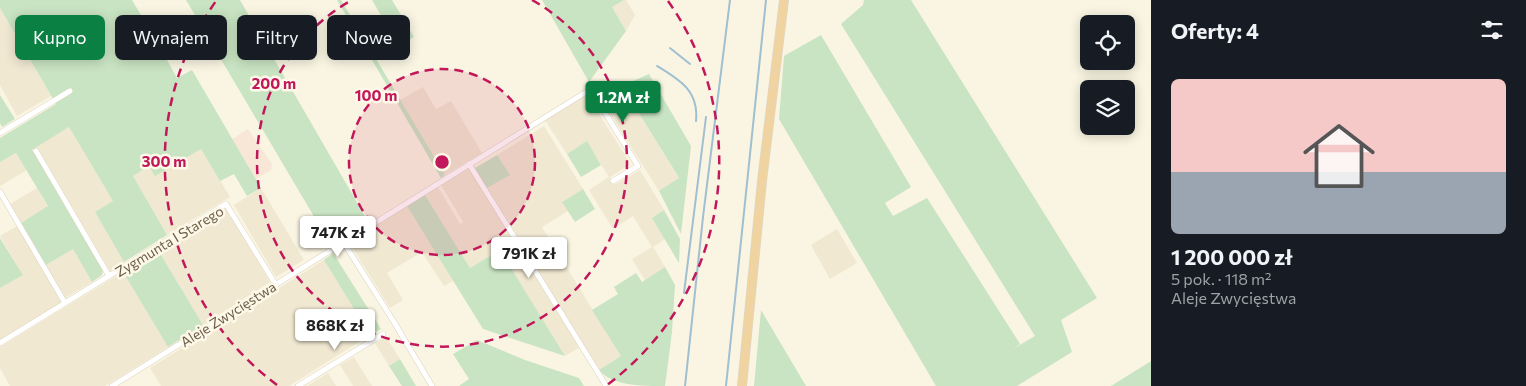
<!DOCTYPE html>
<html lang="pl">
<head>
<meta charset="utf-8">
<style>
	:root { --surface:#171b24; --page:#20242c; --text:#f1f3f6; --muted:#9ea1a6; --line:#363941; --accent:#0b8043 }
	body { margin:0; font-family:Commissioner,sans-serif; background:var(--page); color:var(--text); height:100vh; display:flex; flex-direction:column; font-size:19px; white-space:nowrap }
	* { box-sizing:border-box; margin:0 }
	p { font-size:16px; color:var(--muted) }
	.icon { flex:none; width:28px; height:28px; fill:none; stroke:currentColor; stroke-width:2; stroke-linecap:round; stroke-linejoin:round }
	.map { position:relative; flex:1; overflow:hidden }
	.details { display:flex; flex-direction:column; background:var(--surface); width:375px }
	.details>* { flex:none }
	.top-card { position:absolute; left:15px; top:15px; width:475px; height:45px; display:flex; gap:10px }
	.controls { position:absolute; left:1080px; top:15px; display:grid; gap:10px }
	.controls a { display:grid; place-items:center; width:55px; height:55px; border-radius:8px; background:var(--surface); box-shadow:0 2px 12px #0003; font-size:25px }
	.price { position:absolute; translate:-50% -42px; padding:0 11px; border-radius:5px; background:#fff; color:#222; font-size:16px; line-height:32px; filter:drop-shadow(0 1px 2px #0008) }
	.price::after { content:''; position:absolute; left:50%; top:30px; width:15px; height:11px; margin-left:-8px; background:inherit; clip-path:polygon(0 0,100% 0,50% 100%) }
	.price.selected { background:var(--accent); color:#fff }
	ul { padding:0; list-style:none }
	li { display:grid; align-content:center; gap:10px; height:265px; padding:0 20px }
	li+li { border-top:1px solid var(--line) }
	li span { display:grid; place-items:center; height:155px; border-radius:8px; color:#555 }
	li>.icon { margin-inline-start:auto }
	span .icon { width:90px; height:90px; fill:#fffc; stroke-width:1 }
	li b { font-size:21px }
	h2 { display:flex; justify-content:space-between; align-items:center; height:60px; padding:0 20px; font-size:21px }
	.pill { padding:0 18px; border-radius:8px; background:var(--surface); box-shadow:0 2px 12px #0003; font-size:18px; line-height:45px }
	.pill.selected { background:var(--accent); color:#fff }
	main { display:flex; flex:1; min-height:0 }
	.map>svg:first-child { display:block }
	.residential { fill:#f0e8d1 }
	.commercial { fill:#f8e7d6 }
	.green { fill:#c9e4c2 }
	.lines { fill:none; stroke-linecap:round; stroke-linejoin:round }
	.stream { stroke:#a0bfd0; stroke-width:2 }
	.minor-casing { stroke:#dcd2bf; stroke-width:6 }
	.trunk-casing { stroke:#dcd8d4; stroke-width:10 }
	.minor { stroke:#fff; stroke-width:5 }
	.trunk { stroke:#efd3a0; stroke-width:9 }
	.ring { fill:none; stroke:#c2185b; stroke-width:2.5; stroke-dasharray:9 6 }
	.labels { text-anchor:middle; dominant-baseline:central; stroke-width:5; stroke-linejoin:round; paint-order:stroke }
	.street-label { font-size:14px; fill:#6d5e4b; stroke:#fdf8e7 }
	.centre { fill:#c2185b; stroke:#fdf8e7; stroke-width:2.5 }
	.ring-label { font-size:15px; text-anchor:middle; font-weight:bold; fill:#c2185b; stroke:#fdf8e7; stroke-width:5; stroke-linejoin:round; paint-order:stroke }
</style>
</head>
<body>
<main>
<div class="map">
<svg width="1151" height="386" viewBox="0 0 1151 386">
	<rect width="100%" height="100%" fill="#f9f5e2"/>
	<!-- residential -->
	<g class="residential">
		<path d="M624 0H626L635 15 626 31 612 7Z"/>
		<path d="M0 8 51 96 17 116 0 85Z"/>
		<path d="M622 86 679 179 659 191 601 99Z"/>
		<path d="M423 87 436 109 451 101 482 153 445 175 400 100Z"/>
		<path d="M583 96 589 98 628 160 627 166 610 177 614 185 640 170 664 210 652 218 665 239 653 247 665 267 645 280 632 259 652 247 633 216 613 229 589 190 609 177 587 142 567 154 545 120Z"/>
		<path d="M544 126 583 189 563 201 568 211 542 227 621 356 599 370 487 188 509 175 497 155Z"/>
		<path d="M69 127 113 201 95 212 124 262 110 271 37 147Z"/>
		<path d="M201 149 230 197 167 235 133 176 150 166 155 175Z"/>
		<path d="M16 153 27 170 0 186V162Z"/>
		<path d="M469 168 580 347 565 356 500 250 470 268 425 195 438 187 460 224 463 222 441 185Z"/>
		<path d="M37 188 48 207 21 223 10 204Z"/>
		<path d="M261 188 304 260 276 277 234 205Z"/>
		<path d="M407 206 454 280 444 286 422 252 387 273 403 300 390 308 349 242Z"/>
		<path d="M226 208 270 282 203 325 158 250Z"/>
		<path d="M17 226 63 302 0 341V288L23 275 0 236Z"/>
		<path d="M837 229 857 263 830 279 811 245Z"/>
		<path d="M73 249 92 282 65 298 46 265Z"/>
		<path d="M324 260 370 335 289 386H161L150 368Z"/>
		<path d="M123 272 168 347 105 386H10L0 368V347Z"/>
		<path d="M386 337 400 359 389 366 375 343Z"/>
		<path d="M354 357 372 386H353L340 365Z"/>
		<path d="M328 373 336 386H307Z"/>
	</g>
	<!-- commercial -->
	<path class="commercial" d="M248 129 272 164 271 170 256 179 232 139Z"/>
	<!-- green -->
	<g class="green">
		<path d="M0 0H132L151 32 165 24 176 43 162 51 177 78 192 70 261 188 247 196 234 174 220 181 201 149 155 176 149 166 133 176 167 235 124 262 95 212 113 201 69 127 32 150 103 269 102 275 92 282 73 249 46 265 21 223 48 206 16 153 0 162V138L56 104 0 8Z"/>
		<path d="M186 0H240L369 223 332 247Z"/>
		<path d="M337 0H341L445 175 441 178Z"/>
		<path d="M372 0H392L414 37 399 46Z"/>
		<path d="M542 0H624L612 7 626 31 589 82Z"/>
		<path d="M864 0H911L1097 298 1061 320 1072 352 1017 386H936L779 119 784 56 821 35 911 187 885 203 893 216 927 198 1020 344 1013 349 1035 336 841 24 863 5Z"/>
		<path d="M649 74 691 146 681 234 659 191 679 178 622 86Z"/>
		<path d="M0 95 15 119 2 127 0 123Z"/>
		<path d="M587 141 601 165 581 177 567 154Z"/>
		<path d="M497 155 510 175 487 188 475 168Z"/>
		<path d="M583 189 595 209 575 222 562 202Z"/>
		<path d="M425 195 470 268 500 250 565 356 483 329 407 206Z"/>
		<path d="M664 210 680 239 679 263 652 218Z"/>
		<path d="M0 238 23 275 0 288Z"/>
		<path d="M158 250 203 325 168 347 123 272Z"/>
		<path d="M333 253 381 329 370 335 324 260Z"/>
		<path d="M665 267 675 285 672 332 665 386C642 386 612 386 599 370L621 356 592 310 618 294 614 287 636 273 642 282Z"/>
		<path d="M761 310 806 386H754Z"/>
		<path d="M477 340 525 360 579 378 584 386H459L469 379 453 354Z"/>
		<path d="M400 359 416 386H402L389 366Z"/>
		<path d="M1151 361V386H1111Z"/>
	</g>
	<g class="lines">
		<!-- stream -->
		<g class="stream">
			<path d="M670 48 690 64"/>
			<path d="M657 66C680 80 699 91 696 121"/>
			<path d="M684 293 706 117"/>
			<path d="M685 386 703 217 730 0"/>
			<path d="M726 386 766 0"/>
		</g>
		<!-- minor casing -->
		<g class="minor-casing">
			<g id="minor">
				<path d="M591 90 638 166 613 181"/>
				<path d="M0 133 70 91"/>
				<path d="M36 151 109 276"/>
				<path d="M469 164 605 384"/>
				<path d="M0 192 65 303"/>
				<path d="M344 243 394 322 432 386"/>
				<path d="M0 343 226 204 276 285"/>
				<path d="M112 386 599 84"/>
				<path d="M298 386 383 334"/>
			</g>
		</g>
		<!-- trunk casing -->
		<g class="trunk-casing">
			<path id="trunk" d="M742 386 762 181 784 0"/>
		</g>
		<!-- minor -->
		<use href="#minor" class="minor"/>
		<!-- trunk -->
		<use href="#trunk" class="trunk"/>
	</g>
	<!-- distance rings -->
	<circle cx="442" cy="162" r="93" fill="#c2185b" fill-opacity=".12"/>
	<g class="ring">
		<circle cx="442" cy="162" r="93"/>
		<path d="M532 0A185 185 0 1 1 352 0"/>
		<path d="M277 385A278 278 0 0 1 216 1M668 1A278 278 0 0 1 607 385"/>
	</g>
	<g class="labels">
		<!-- street labels -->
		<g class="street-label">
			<text transform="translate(169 241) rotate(-31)">Zygmunta I Starego</text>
			<text transform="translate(228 314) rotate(-32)">Aleje Zwycięstwa</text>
		</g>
	</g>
	<circle cx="442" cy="162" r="8" class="centre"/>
	<g class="ring-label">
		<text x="274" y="89">200 m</text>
		<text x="376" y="101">100 m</text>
		<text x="164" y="167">300 m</text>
	</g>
</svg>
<div class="controls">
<a><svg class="icon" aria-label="locate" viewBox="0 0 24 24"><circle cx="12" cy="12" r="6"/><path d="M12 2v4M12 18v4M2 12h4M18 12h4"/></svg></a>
<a><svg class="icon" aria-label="layers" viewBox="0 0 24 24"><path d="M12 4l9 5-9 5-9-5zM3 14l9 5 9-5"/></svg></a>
</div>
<b class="price selected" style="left:623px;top:123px">1.2M zł</b>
<b class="price" style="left:338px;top:258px">747K zł</b>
<b class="price" style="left:529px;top:279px">791K zł</b>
<b class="price" style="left:335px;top:351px">868K zł</b>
<div class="top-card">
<a class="pill selected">Kupno</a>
<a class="pill">Wynajem</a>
<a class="pill">Filtry</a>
<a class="pill">Nowe</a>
</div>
</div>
<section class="details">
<h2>Oferty: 4<svg class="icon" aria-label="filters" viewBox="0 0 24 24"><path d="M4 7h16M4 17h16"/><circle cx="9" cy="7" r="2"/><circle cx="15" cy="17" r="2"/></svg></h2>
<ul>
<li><span style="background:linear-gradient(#f6c9c9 60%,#9aa5b1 0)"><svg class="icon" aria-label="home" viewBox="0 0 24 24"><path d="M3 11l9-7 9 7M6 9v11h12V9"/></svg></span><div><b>1 200 000 zł</b><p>5 pok. · 118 m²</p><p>Aleje Zwycięstwa</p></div></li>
</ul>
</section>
</main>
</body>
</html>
